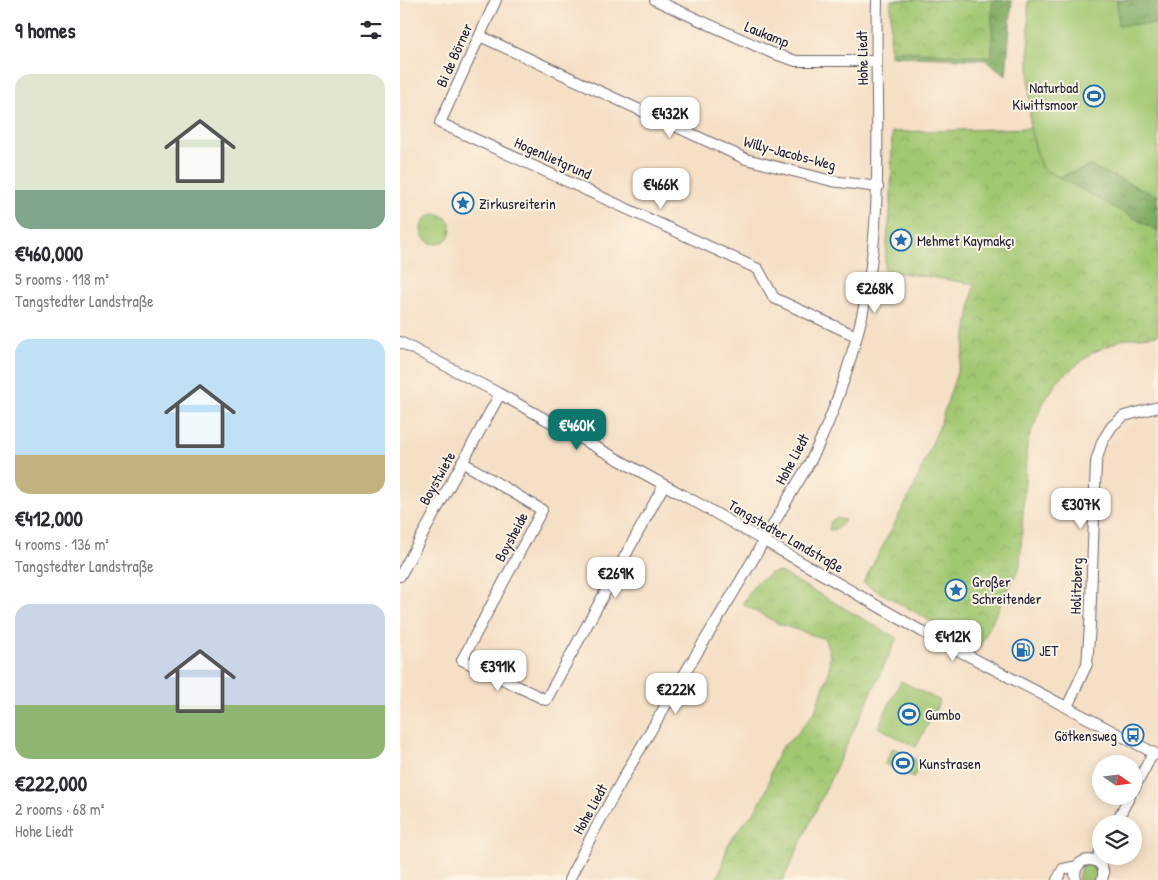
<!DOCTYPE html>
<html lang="en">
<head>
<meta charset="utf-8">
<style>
	:root { --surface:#fff; --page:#f2f2f3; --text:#2b2b33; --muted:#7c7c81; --accent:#0f766e }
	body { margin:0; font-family:"Patrick Hand",sans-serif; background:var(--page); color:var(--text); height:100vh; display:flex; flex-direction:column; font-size:19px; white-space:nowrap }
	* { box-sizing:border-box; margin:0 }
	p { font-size:16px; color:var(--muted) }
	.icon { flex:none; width:28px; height:28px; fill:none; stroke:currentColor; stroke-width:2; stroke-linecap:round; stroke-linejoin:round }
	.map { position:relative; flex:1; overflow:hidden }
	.drawer { display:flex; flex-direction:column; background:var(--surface); width:400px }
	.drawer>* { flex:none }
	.needle { width:32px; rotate:104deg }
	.fabs { position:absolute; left:692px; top:755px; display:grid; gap:10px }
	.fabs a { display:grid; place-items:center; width:50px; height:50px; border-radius:50%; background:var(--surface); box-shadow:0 2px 12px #0003; font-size:25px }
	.price { position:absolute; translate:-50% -42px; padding:0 11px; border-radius:10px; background:#fff; color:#222; font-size:16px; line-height:32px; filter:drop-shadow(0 1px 2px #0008) }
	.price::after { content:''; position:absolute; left:50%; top:30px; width:15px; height:11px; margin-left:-8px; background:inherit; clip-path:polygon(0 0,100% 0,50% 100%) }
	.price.selected { background:var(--accent); color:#fff }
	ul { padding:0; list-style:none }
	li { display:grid; align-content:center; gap:10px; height:265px; padding:0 15px }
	li span { display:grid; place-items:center; height:155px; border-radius:15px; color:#555 }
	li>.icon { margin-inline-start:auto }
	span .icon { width:90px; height:90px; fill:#fffc; stroke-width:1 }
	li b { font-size:21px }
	h2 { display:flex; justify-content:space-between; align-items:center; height:60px; padding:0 15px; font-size:21px }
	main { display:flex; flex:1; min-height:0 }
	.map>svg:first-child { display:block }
	.grass { fill:#a1c771; stroke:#627456 }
	.forest { fill:url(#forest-crowns); stroke:#51674f }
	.park { fill:url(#park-crowns); stroke:#627456 }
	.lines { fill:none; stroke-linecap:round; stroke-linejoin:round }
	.minor-casing { stroke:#6c646b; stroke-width:12 }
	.minor { stroke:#fff; stroke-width:10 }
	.labels { text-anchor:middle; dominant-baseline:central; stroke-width:4; stroke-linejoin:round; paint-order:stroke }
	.street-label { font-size:15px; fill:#22223b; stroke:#fcf5e5 }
	.poi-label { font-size:15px; fill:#22223b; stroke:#fcf5e5; text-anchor:start }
</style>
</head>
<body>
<main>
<section class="drawer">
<h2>9 homes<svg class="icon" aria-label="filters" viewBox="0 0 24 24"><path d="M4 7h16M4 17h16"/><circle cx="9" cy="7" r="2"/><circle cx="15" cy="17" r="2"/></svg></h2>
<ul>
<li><span style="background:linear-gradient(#dfe7d0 75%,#7fa58c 0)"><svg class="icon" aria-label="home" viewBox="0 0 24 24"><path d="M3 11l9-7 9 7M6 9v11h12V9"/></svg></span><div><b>€460,000</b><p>5 rooms · 118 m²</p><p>Tangstedter Landstraße</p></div></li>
<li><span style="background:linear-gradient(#bfe0f5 75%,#c2b280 0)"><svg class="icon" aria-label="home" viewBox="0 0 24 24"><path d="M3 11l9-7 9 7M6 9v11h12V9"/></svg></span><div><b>€412,000</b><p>4 rooms · 136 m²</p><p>Tangstedter Landstraße</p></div></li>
<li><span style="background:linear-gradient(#c9d6e8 65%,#8fb573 0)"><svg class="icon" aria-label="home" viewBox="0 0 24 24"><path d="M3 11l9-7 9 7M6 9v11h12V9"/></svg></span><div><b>€222,000</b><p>2 rooms · 68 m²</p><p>Hohe Liedt</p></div></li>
</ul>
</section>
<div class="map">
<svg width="758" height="880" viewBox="0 0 758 880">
	<defs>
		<pattern id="forest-crowns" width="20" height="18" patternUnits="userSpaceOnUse" patternTransform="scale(1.25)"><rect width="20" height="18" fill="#80ac63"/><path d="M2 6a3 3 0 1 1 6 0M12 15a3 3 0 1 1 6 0" fill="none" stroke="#688c53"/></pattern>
		<pattern id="park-crowns" width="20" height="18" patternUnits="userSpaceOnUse" patternTransform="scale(1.25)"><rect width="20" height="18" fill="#a1c771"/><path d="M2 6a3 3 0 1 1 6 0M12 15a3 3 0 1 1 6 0" fill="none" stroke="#8aab63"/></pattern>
	</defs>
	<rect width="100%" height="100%" fill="#fcf5e5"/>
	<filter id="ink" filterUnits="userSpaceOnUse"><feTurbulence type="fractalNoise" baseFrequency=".02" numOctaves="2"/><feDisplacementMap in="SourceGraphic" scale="10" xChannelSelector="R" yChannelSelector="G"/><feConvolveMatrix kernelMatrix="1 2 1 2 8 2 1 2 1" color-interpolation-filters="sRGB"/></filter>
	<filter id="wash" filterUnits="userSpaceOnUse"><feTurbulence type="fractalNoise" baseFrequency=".0096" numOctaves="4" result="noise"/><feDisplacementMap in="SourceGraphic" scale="20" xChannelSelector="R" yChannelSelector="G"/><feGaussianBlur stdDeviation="1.12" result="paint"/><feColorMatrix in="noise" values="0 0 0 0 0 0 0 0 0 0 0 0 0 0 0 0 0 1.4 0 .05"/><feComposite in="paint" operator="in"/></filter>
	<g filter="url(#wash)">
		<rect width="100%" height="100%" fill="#f5dfc5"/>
		<!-- grass -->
		<g class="grass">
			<path d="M628 0H758V231L641 168 630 128Z"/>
			<path d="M501 681 540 701 516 747 478 727Z"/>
			<path d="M493 748 521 762 513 778 485 764Z"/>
		</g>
		<!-- forest -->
		<g class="forest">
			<path d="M492 0H607L612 1 606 76 586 60 490 56Z"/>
			<path d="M717 0H758V24L718 25Z"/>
			<path d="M690 166 758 196V284L645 182Z"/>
		</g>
		<!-- park -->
		<g class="park">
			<path d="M491 0H599L592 3V57L490 50Z"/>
			<path d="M630 128 641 168 758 231V335L723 339 692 353 658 380 641 407 627 443 620 566 579 648 463 583 512 491 540 425 563 353 574 284 484 270 491 202 492 132Z"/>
			<circle cx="36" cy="229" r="15"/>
			<path d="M436 518 445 520C440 527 437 530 429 530L431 521Z"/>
			<path d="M380 572 497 638 383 880H315L319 874 328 845 339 829 354 812 366 792 373 765 381 748 397 734 415 711 429 672 430 655 425 639 379 624 342 604 355 584 370 573Z"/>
			<path d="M696 864 700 880H678L681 865Z"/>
		</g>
	</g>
	<g filter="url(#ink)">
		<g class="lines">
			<!-- minor casing -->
			<g class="minor-casing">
				<g id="minor">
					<path d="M96 0 40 123 358 269 374 298 456 336"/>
					<path d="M255 0 372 53 396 61H476"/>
					<path d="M80 36 346 159 432 181 478 187"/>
					<path d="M0 342 100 394 259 482 303 506 523 632 758 755"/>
					<path d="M62 462 142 510 62 660 146 700 264 485"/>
					<path d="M0 576 100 394"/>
					<path d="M667 707 687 664 690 626 696 462 702 442 712 426 724 416 758 407"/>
					<path d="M734 789 753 753"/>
					<path d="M715 824 730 796"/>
					<path d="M696 861 701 850"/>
					<path d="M169 880C220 777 282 679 341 580 357 553 373 525 389 497 396 485 404 473 411 460 434 415 450 365 462 316 486 212 474 105 477 0"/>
					<path d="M657 880 663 869 678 866"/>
					<path d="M676 880C669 853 711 854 702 880"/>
				</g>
			</g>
			<!-- minor -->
			<use href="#minor" class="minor"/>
		</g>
	</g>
	<!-- icons -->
	<defs>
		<g id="stadium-ring" transform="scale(1.125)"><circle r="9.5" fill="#fcf5e5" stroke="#1f6fb2" stroke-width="1.5"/><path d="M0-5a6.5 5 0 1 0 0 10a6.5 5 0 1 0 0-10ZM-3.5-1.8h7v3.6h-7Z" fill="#1f6fb2"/></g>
		<g id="sight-ring" transform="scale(1.125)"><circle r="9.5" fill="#fcf5e5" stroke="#1f6fb2" stroke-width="1.5"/><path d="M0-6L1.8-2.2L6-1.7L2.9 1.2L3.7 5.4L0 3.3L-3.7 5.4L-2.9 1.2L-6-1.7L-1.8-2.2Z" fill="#1f6fb2"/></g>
		<g id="fuel-ring" transform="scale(1.125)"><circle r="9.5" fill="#fcf5e5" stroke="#1f6fb2" stroke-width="1.5"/><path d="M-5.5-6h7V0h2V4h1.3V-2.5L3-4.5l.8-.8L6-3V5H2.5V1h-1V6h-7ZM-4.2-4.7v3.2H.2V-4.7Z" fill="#1f6fb2"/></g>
		<g id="bus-ring" transform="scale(1.125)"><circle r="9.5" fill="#fcf5e5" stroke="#1f6fb2" stroke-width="1.5"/><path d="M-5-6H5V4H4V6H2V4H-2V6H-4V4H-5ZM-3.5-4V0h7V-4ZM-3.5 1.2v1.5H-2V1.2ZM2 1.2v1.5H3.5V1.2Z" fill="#1f6fb2"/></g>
	</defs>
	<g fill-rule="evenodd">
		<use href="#stadium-ring" x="694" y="96"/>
		<use href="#sight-ring" x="63" y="203"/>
		<use href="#sight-ring" x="501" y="240"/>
		<use href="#sight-ring" x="556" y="590"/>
		<use href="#fuel-ring" x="623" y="650"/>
		<use href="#stadium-ring" x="509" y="714"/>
		<use href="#bus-ring" x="733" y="735"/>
		<use href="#stadium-ring" x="503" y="763"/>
	</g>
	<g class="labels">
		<!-- street labels -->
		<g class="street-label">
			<text transform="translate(367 34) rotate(22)">Laukamp</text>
			<text transform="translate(54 55) rotate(-66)">Bi de Börner</text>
			<text transform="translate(462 58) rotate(-91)">Hohe Liedt</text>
			<text transform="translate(390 153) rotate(15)">Willy-Jacobs-Weg</text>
			<text transform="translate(153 158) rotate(24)">Hogenlietgrund</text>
			<text transform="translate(392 459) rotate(-62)">Hohe Liedt</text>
			<text transform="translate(37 478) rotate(-61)">Boystwiete</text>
			<text transform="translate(386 536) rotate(30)">Tangstedter Landstraße</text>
			<text transform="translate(111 537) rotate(-62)">Boysheide</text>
			<text transform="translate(676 586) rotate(-88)">Holitzberg</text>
			<text transform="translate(190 809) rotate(-61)">Hohe Liedt</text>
		</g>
		<!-- poi labels -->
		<g class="poi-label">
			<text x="678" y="87" text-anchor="end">Naturbad<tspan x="678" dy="17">Kiwittsmoor</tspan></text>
			<text x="79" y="203">Zirkusreiterin</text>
			<text x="517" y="240">Mehmet Kaymakçı</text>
			<text x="572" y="581">Großer<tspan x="572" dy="17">Schreitender</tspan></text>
			<text x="639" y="650">JET</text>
			<text x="525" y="714">Gumbo</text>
			<text x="717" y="735" text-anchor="end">Götkensweg</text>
			<text x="519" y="763">Kunstrasen</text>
		</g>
	</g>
</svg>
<div class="fabs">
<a><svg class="needle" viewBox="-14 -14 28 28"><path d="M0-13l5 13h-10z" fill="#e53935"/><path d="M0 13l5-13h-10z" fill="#7c7c81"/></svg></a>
<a><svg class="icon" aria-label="layers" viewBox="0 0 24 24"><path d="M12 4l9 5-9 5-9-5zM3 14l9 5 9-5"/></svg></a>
</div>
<b class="price" style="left:270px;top:139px">€432K</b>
<b class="price" style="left:261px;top:210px">€466K</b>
<b class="price" style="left:475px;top:314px">€268K</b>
<b class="price selected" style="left:177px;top:451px">€460K</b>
<b class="price" style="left:681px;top:530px">€307K</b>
<b class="price" style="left:216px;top:599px">€269K</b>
<b class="price" style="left:553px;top:662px">€412K</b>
<b class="price" style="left:98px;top:692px">€391K</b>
<b class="price" style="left:276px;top:715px">€222K</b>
</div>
</main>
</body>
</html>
